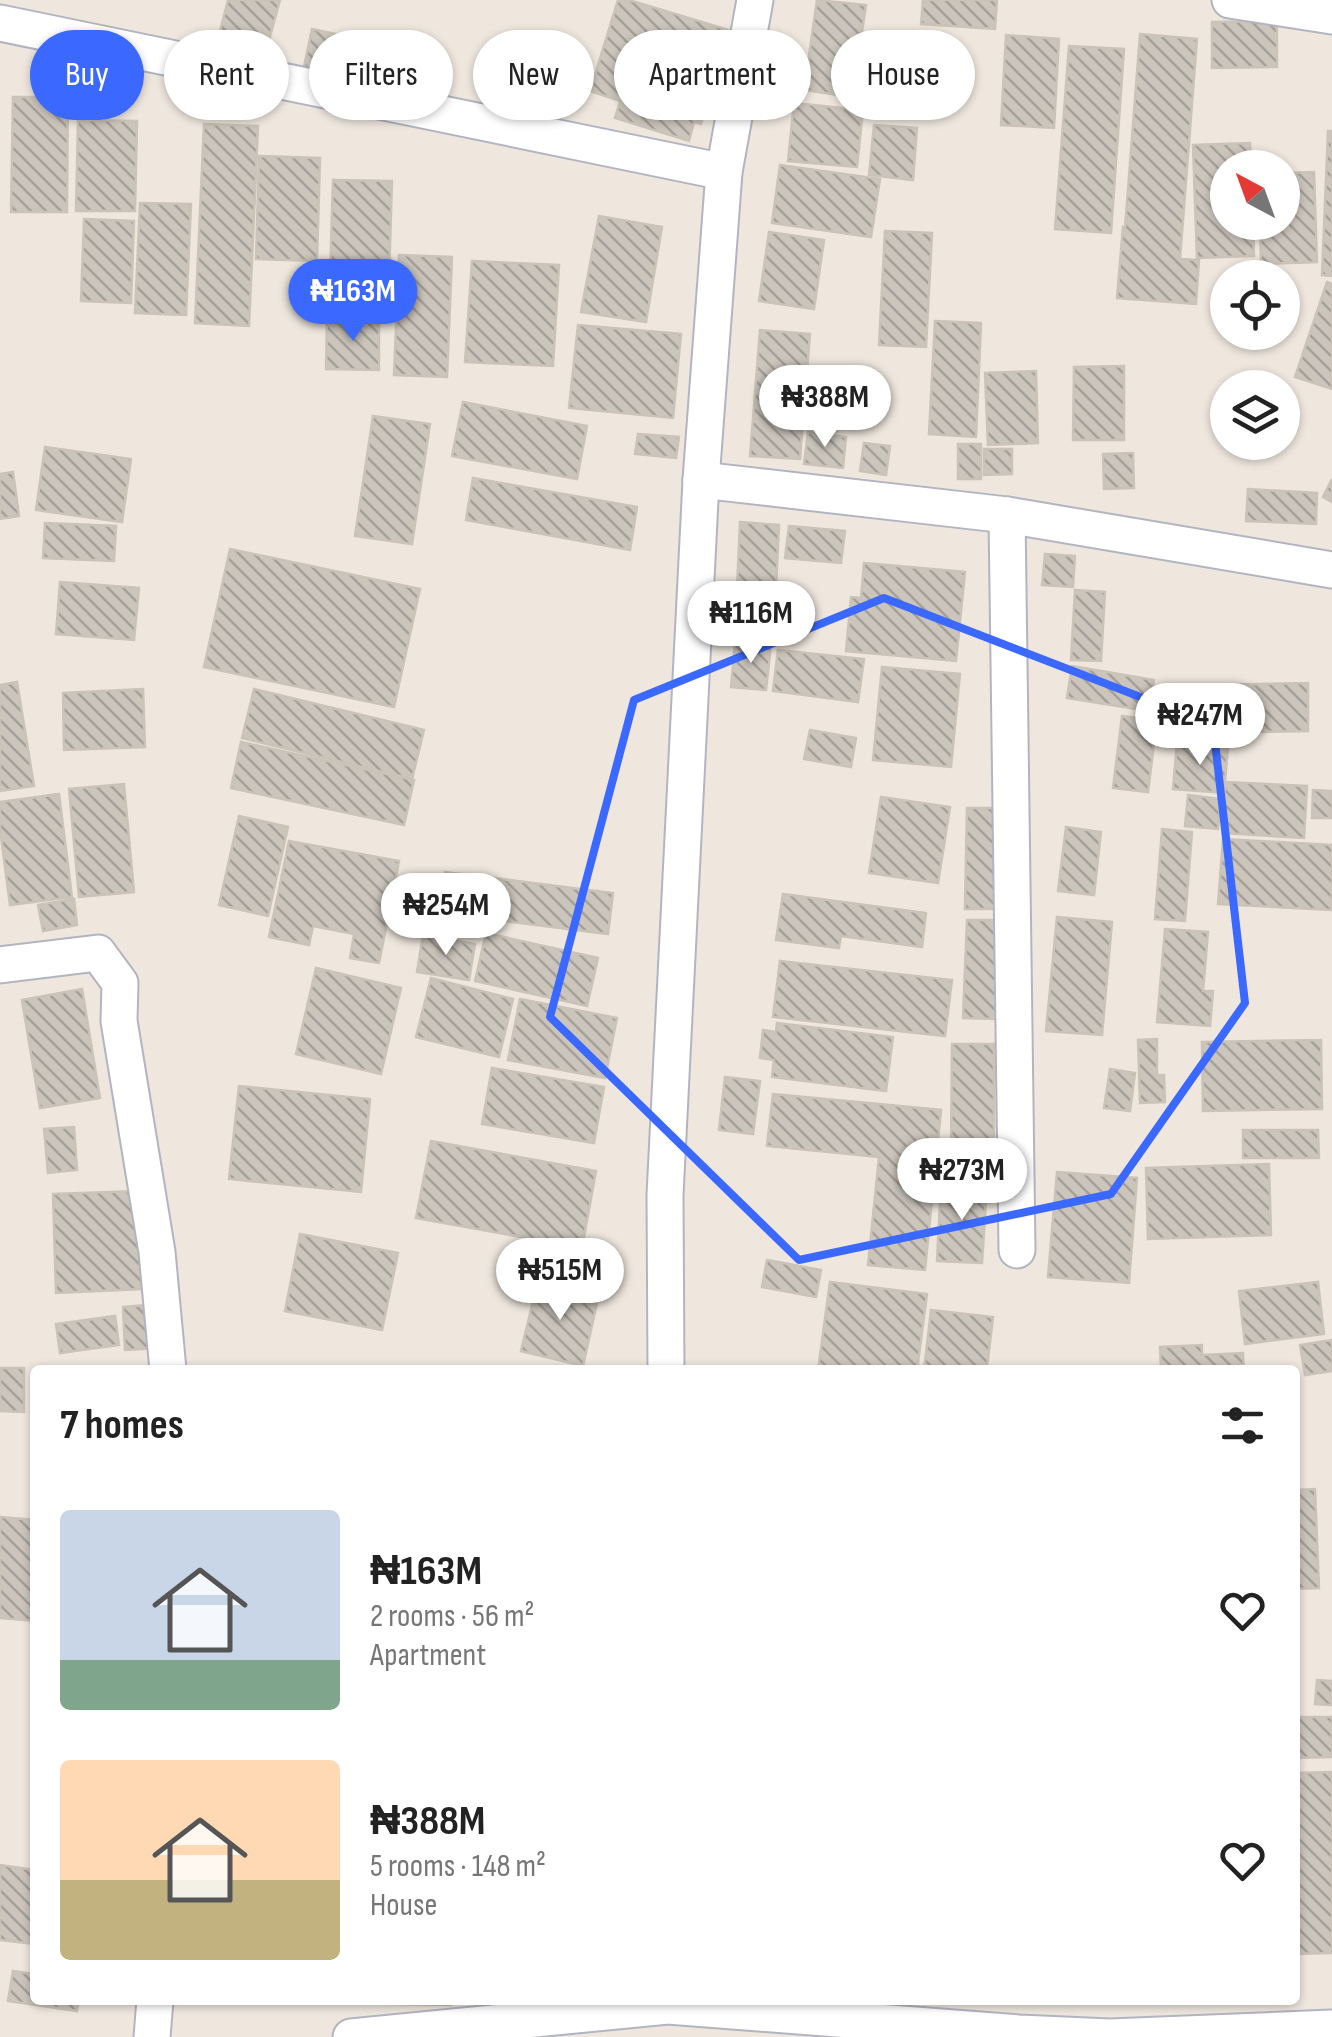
<!DOCTYPE html>
<html lang="en">
<head>
<meta charset="utf-8">
<style>
	:root { --surface:#fff; --page:#f6f6f6; --text:#222; --muted:#767676; --accent:#3b69ff }
	body { margin:0; font-family:"Sofia Sans Condensed",sans-serif; background:var(--page); color:var(--text); height:100vh; display:flex; flex-direction:column; font-size:38px; white-space:nowrap }
	* { box-sizing:border-box; margin:0 }
	p { font-size:32px; color:var(--muted) }
	.icon { flex:none; width:55px; height:55px; fill:none; stroke:currentColor; stroke-width:2; stroke-linecap:round; stroke-linejoin:round }
	.map { position:relative; flex:1; overflow:hidden }
	.details { position:absolute; left:30px; top:1365px; width:1270px; height:640px; display:flex; flex-direction:column; background:var(--surface); border-radius:10px; box-shadow:0 2px 8px #0004 }
	.details>* { flex:none }
	.guide { position:absolute; left:30px; top:30px; width:1272px; height:90px; display:flex; gap:20px }
	.needle { width:65px; rotate:319deg }
	.fabs { position:absolute; left:1210px; top:150px; display:grid; gap:20px }
	.fabs a { display:grid; place-items:center; width:90px; height:90px; border-radius:50%; background:var(--surface); box-shadow:0 2px 8px #0004; font-size:50px }
	.price { position:absolute; translate:-50% -85px; padding:0 22px; border-radius:35px; background:#fff; color:#222; font-size:32px; line-height:65px; filter:drop-shadow(0 2px 5px #0008) }
	.price::after { content:''; position:absolute; left:50%; top:60px; width:30px; height:22px; margin-left:-15px; background:inherit; clip-path:polygon(0 0,100% 0,50% 100%) }
	.price.on { background:var(--accent); color:#fff }
	ul { padding:0; list-style:none }
	li { display:flex; align-items:center; gap:30px; height:250px; padding:0 30px }
	li span { display:grid; place-items:center; flex:none; width:280px; height:200px; border-radius:10px; color:#555 }
	li>.icon { margin-inline-start:auto }
	span .icon { width:120px; height:120px; fill:#fffc; stroke-width:1 }
	li b { font-size:42px }
	h2 { display:flex; justify-content:space-between; align-items:center; height:120px; padding:0 30px; font-size:42px }
	.tag { padding:0 35px; border-radius:45px; background:var(--surface); box-shadow:0 2px 8px #0004; font-size:35px; line-height:90px }
	.tag.on { background:var(--accent); color:#fff }
	.map>svg:first-child { display:block }
	.building { fill:url(#building-back-hatch); stroke:#cbc3b7; stroke-width:2.5 }
	.lines { fill:none; stroke-linecap:round; stroke-linejoin:round }
	.minor-casing { stroke:#b2b5c1; stroke-width:39 }
	.minor { stroke:#fff; stroke-width:35 }
	.marked { fill:none; stroke:#3b69ff; stroke-width:8; stroke-linejoin:round }
</style>
</head>
<body>
<div class="map">
<svg width="1332" height="2037" viewBox="0 0 1332 2037">
	<defs>
		<pattern id="building-back-hatch" width="6" height="6" patternUnits="userSpaceOnUse" patternTransform="scale(2.5)"><rect width="6" height="6" fill="#cbc5bc"/><path d="M-1 5l2 2M0 0l6 6M5-1l2 2" fill="none" stroke="#a5a099"/></pattern>
	</defs>
	<rect width="100%" height="100%" fill="#efe7de"/>
	<!-- building -->
	<g class="building">
		<path d="M228 0H280L268 44 220 31Z"/>
		<path d="M618 0H629L729 30 701 124 694 122 689 141 615 118 620 101 590 91Z"/>
		<path d="M817 0 866 5 852 97 804 90Z"/>
		<path d="M923 0H997L995 29 921 24Z"/>
		<path d="M1277 21V67L1212 68V22Z"/>
		<path d="M312 29 340 35 330 81 302 76Z"/>
		<path d="M1140 34 1197 39 1180 259 1199 260 1196 304 1117 298 1123 227 1125 228Z"/>
		<path d="M1006 35 1059 39 1054 128 1001 125Z"/>
		<path d="M1069 46 1124 49 1111 233 1055 229Z"/>
		<path d="M13 97H68L67 212H11Z"/>
		<path d="M794 103 863 110 857 167 788 161Z"/>
		<path d="M78 120 137 121 135 211H76Z"/>
		<path d="M204 124 258 126 249 326 195 323Z"/>
		<path d="M874 125 917 128 913 180 869 175Z"/>
		<path d="M1328 131H1332V276L1322 275Z"/>
		<path d="M1250 143 1251 168H1228V222H1253L1254 256 1197 258 1193 145Z"/>
		<path d="M259 156 320 158 317 261 256 259Z"/>
		<path d="M780 165 880 179 871 237 772 223Z"/>
		<path d="M1314 172 1317 262 1261 264 1260 222H1282V173Z"/>
		<path d="M333 180 392 181 388 312 329 311Z"/>
		<path d="M140 203 191 204 186 315 135 313Z"/>
		<path d="M599 216 662 227 646 322 581 312Z"/>
		<path d="M84 219 134 221 131 303 81 301Z"/>
		<path d="M885 231 932 233 926 347 879 345Z"/>
		<path d="M769 232 824 240 814 309 759 301Z"/>
		<path d="M399 255 452 257 447 377 394 375Z"/>
		<path d="M472 261 559 265 553 366 465 362Z"/>
		<path d="M1327 282 1332 284V389L1295 377Z"/>
		<path d="M327 317 379 318V370L326 369Z"/>
		<path d="M935 321 981 323 976 437 929 434Z"/>
		<path d="M578 325 681 334 673 418 569 408Z"/>
		<path d="M760 330 810 334 800 459 750 456Z"/>
		<path d="M1124 366V440H1073L1074 367Z"/>
		<path d="M1036 371 1038 443 988 445 985 373Z"/>
		<path d="M463 402 587 426 577 479 452 456Z"/>
		<path d="M373 416 430 424 412 544 355 536Z"/>
		<path d="M808 432 846 437 843 468 804 464Z"/>
		<path d="M638 434 679 437 676 458 635 454Z"/>
		<path d="M864 443 890 446 886 475 860 471Z"/>
		<rect x="958" y="444" width="23" height="35"/>
		<path d="M45 447 131 459 122 522 36 510Z"/>
		<path d="M984 449H1012V474L984 475Z"/>
		<path d="M1133 453 1134 488 1104 489 1103 454Z"/>
		<path d="M13 472 19 516 0 519V474Z"/>
		<path d="M473 478 637 507 630 550 466 520Z"/>
		<path d="M1332 479V502L1323 497Z"/>
		<path d="M1248 489 1317 493 1316 524 1246 521Z"/>
		<path d="M740 522 779 525 775 611 736 610Z"/>
		<path d="M45 523 116 526 114 561 43 558Z"/>
		<path d="M789 526 845 531 841 563 785 558Z"/>
		<path d="M230 549 420 589 394 707 204 667Z"/>
		<path d="M1045 554 1075 556 1073 587 1042 585Z"/>
		<path d="M864 563 965 572 956 661 846 651 851 597 861 598Z"/>
		<path d="M60 582 139 588 134 640 56 634Z"/>
		<path d="M1075 590 1105 592 1101 661 1071 660Z"/>
		<path d="M735 642 771 645 766 690 731 687Z"/>
		<path d="M778 650 864 659 858 702 773 691Z"/>
		<path d="M1072 666 1154 680 1149 711 1067 698Z"/>
		<path d="M882 667 960 674 951 767 873 760Z"/>
		<path d="M17 682 34 786 0 791V685Z"/>
		<path d="M1308 683V731L1202 733V685Z"/>
		<path d="M143 689 145 747 64 750 63 693Z"/>
		<path d="M254 689 424 730 412 779 242 738Z"/>
		<path d="M1122 716 1157 720 1148 792 1113 788Z"/>
		<path d="M810 730 856 738 851 767 804 759Z"/>
		<path d="M241 742 414 780 404 825 231 788Z"/>
		<path d="M1177 742 1228 747 1224 793 1173 789Z"/>
		<path d="M1225 782 1307 786 1304 838 1223 833Z"/>
		<path d="M124 784 134 892 79 897 69 789Z"/>
		<path d="M1313 790 1332 791V818H1312Z"/>
		<path d="M59 794 72 897 10 905 0 829V802Z"/>
		<path d="M1188 795 1221 799 1218 829 1185 826Z"/>
		<path d="M881 797 950 807 938 883 869 873Z"/>
		<path d="M967 808H997L995 909H965Z"/>
		<path d="M239 816 288 827 268 916 219 905Z"/>
		<path d="M1066 827 1101 832 1094 895 1058 891Z"/>
		<path d="M1162 829 1192 832 1185 921 1155 919Z"/>
		<path d="M1223 839 1332 845V910L1218 904Z"/>
		<path d="M289 841 399 861 379 963 350 958 354 934 313 926 309 945 269 937Z"/>
		<path d="M445 872 613 893 608 934 440 913Z"/>
		<path d="M783 894 926 913 922 947 841 936 839 948 776 940Z"/>
		<path d="M74 899 77 925 43 931 38 905Z"/>
		<path d="M1057 917 1112 922 1102 1035 1046 1031Z"/>
		<path d="M967 920H1000L997 1019 963 1018Z"/>
		<path d="M1165 929 1208 932 1203 991H1213L1210 1026 1157 1022Z"/>
		<path d="M486 933 598 958 587 1006 475 981Z"/>
		<path d="M423 935 475 944 469 980 417 972Z"/>
		<path d="M780 961 952 980 945 1036 773 1017Z"/>
		<path d="M316 968 401 988 381 1074 296 1054Z"/>
		<path d="M431 978 513 999 499 1057 416 1037Z"/>
		<path d="M82 989 100 1098 40 1108 22 1000Z"/>
		<path d="M520 999 617 1018 605 1078 508 1060Z"/>
		<path d="M777 1023 893 1037 886 1091 772 1077 774 1060 760 1058 763 1030 776 1032Z"/>
		<path d="M1157 1039V1075H1164L1165 1102 1140 1103 1138 1040Z"/>
		<path d="M1321 1040 1322 1109 1203 1111 1202 1042Z"/>
		<path d="M952 1044H994V1150L951 1151Z"/>
		<path d="M492 1068 604 1087 594 1143 482 1124Z"/>
		<path d="M1110 1069 1135 1073 1130 1111 1104 1108Z"/>
		<path d="M725 1077 760 1081 753 1134 719 1130Z"/>
		<path d="M239 1086 370 1099 361 1192 229 1179Z"/>
		<path d="M773 1094 941 1110 925 1270 868 1265 879 1157 767 1146Z"/>
		<path d="M74 1127 77 1170 48 1173 44 1129Z"/>
		<path d="M1243 1130H1318L1319 1158H1243Z"/>
		<path d="M431 1141 596 1171 582 1248 416 1218Z"/>
		<path d="M1269 1164 1271 1235 1148 1239 1146 1168Z"/>
		<path d="M1057 1172 1137 1178 1129 1283 1048 1277Z"/>
		<path d="M941 1183 987 1186 982 1263 937 1261Z"/>
		<path d="M139 1191 142 1289 56 1293 53 1194Z"/>
		<path d="M300 1234 398 1253 382 1330 285 1311Z"/>
		<path d="M767 1260 821 1270 816 1297 762 1287Z"/>
		<path d="M538 1280 599 1294 583 1366 521 1351Z"/>
		<path d="M830 1282 927 1294 917 1370H818Z"/>
		<path d="M1318 1282 1324 1334 1245 1344 1239 1291Z"/>
		<path d="M159 1304 161 1348 125 1350 123 1307Z"/>
		<path d="M931 1310 993 1317 987 1368 997 1370H924Z"/>
		<path d="M115 1316 119 1345 60 1353 56 1324Z"/>
		<path d="M1332 1340V1371L1305 1375 1300 1345Z"/>
		<path d="M1202 1345V1355L1243 1353 1244 1370H1161L1160 1347Z"/>
		<path d="M0 1368H24V1412L0 1411Z"/>
		<path d="M1315 1489 1319 1588 1295 1589V1490Z"/>
		<path d="M0 1517 35 1520V1621L0 1618Z"/>
		<path d="M1317 1680 1332 1681V1705L1315 1704Z"/>
		<path d="M1295 1717H1332V1757L1295 1758Z"/>
		<path d="M1332 1772V1953L1295 1954V1773Z"/>
		<path d="M0 1865 35 1870V1944L0 1940Z"/>
		<path d="M13 1971 35 1974V2000H79L77 2011 8 2001Z"/>
		<path d="M343 2000H451V2005L343 2003Z"/>
	</g>
	<g class="lines">
		<!-- minor casing -->
		<g class="minor-casing">
			<g id="minor">
				<path d="M1230 0 1332 16"/>
				<path d="M0 23 724 172"/>
				<path d="M701 480 1007 515 1332 570"/>
				<path d="M1007 515 1017 1250"/>
				<path d="M0 965 98 953 120 983 119 1021 157 1252 168 1370"/>
				<path d="M666 1370 665 1195 701 480 724 172 755 0"/>
				<path d="M152 2037 155 2000"/>
				<path d="M351 2037 668 2006 1019 2033 1110 2037 1332 2028"/>
			</g>
		</g>
		<!-- minor -->
		<use href="#minor" class="minor"/>
	</g>
	<!-- marked area -->
	<path class="marked" d="M884 598 1213 725 1245 1003 1111 1194 799 1260 550 1017 634 700Z"/>
</svg>
<div class="fabs">
<a><svg class="needle" viewBox="-14 -14 28 28"><path d="M0-13l5 13h-10z" fill="#e53935"/><path d="M0 13l5-13h-10z" fill="#767676"/></svg></a>
<a><svg class="icon" aria-label="locate" viewBox="0 0 24 24"><circle cx="12" cy="12" r="6"/><path d="M12 2v4M12 18v4M2 12h4M18 12h4"/></svg></a>
<a><svg class="icon" aria-label="layers" viewBox="0 0 24 24"><path d="M12 4l9 5-9 5-9-5zM3 14l9 5 9-5"/></svg></a>
</div>
<b class="price on" style="left:353px;top:344px">₦163M</b>
<b class="price" style="left:825px;top:450px">₦388M</b>
<b class="price" style="left:751px;top:666px">₦116M</b>
<b class="price" style="left:1200px;top:768px">₦247M</b>
<b class="price" style="left:446px;top:958px">₦254M</b>
<b class="price" style="left:962px;top:1223px">₦273M</b>
<b class="price" style="left:560px;top:1323px">₦515M</b>
<div class="guide">
<a class="tag on">Buy</a>
<a class="tag">Rent</a>
<a class="tag">Filters</a>
<a class="tag">New</a>
<a class="tag">Apartment</a>
<a class="tag">House</a>
</div>
<section class="details">
<h2>7 homes<svg class="icon" aria-label="filters" viewBox="0 0 24 24"><path d="M4 7h16M4 17h16"/><circle cx="9" cy="7" r="2"/><circle cx="15" cy="17" r="2"/></svg></h2>
<ul>
<li><span style="background:linear-gradient(#c9d6e8 75%,#7fa58c 0)"><svg class="icon" aria-label="home" viewBox="0 0 24 24"><path d="M3 11l9-7 9 7M6 9v11h12V9"/></svg></span><div><b>₦163M</b><p>2 rooms · 56 m²</p><p>Apartment</p></div><svg class="icon" aria-label="heart" viewBox="0 0 24 24"><path d="M12 20l-8-8c-3-5 5-10 8-4 3-6 11-1 8 4z"/></svg></li>
<li><span style="background:linear-gradient(#ffd9b3 60%,#c2b280 0)"><svg class="icon" aria-label="home" viewBox="0 0 24 24"><path d="M3 11l9-7 9 7M6 9v11h12V9"/></svg></span><div><b>₦388M</b><p>5 rooms · 148 m²</p><p>House</p></div><svg class="icon" aria-label="heart" viewBox="0 0 24 24"><path d="M12 20l-8-8c-3-5 5-10 8-4 3-6 11-1 8 4z"/></svg></li>
</ul>
</section>
</div>
</body>
</html>
